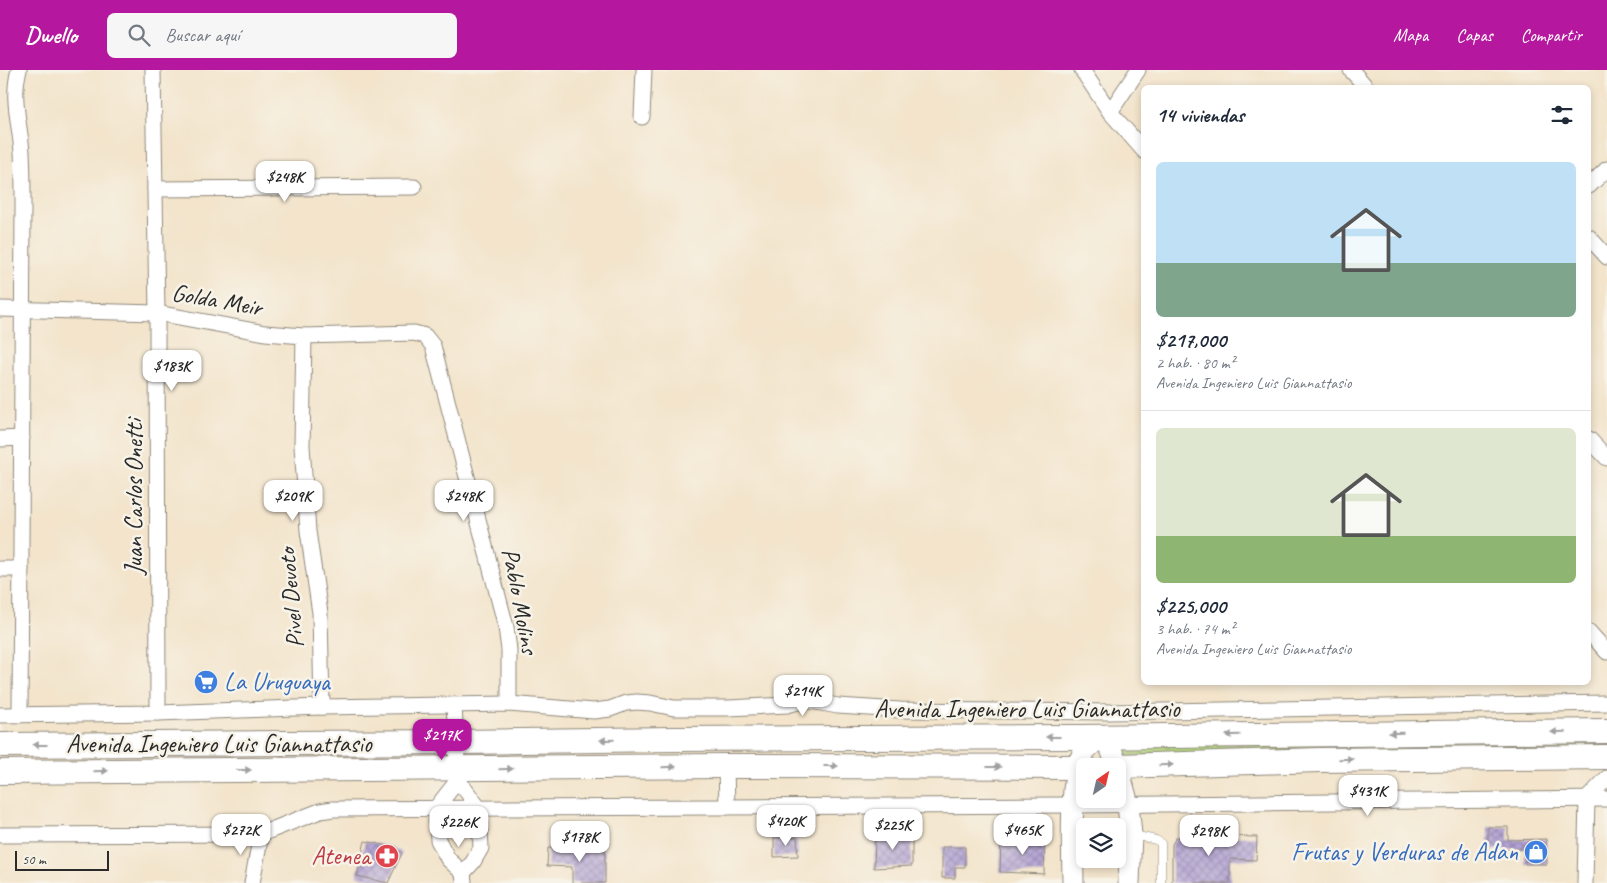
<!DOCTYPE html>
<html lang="es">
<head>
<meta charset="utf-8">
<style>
	:root { --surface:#fff; --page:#f6f6f7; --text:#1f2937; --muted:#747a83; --line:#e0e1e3; --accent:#b5179e }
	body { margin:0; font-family:Caveat,sans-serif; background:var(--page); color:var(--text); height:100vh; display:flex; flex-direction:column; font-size:19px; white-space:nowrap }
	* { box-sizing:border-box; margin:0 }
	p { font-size:16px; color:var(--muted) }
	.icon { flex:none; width:28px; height:28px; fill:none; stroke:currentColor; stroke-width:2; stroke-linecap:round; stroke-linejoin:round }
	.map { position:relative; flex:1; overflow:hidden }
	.panel { position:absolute; left:1141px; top:15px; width:450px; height:600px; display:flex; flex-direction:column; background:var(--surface); border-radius:8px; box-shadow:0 2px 8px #0003 }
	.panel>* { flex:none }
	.needle { width:32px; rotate:34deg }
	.controls { position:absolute; left:1076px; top:688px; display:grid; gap:10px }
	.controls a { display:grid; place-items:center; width:50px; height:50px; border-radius:8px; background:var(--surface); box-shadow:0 2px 8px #0003; font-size:25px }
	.scale { position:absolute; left:15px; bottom:12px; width:94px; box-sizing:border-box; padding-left:5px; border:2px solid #2b2b2b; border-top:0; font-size:14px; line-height:18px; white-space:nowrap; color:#2b2b2b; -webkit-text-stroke:4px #f7f3e8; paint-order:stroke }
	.price { position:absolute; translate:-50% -42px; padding:0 11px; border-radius:10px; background:#fff; color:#222; font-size:16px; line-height:32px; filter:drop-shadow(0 1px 2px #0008) }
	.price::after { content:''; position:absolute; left:50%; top:30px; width:15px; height:11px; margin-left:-8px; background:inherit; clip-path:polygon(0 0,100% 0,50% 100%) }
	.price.selected { background:var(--accent); color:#fff }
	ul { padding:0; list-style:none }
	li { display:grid; align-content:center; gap:10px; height:265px; padding:0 15px }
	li+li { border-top:1px solid var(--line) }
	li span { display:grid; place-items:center; height:155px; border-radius:8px; color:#555 }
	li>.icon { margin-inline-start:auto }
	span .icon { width:90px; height:90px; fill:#fffc; stroke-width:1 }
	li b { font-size:21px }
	h2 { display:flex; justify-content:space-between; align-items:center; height:60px; padding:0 15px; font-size:21px }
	header { display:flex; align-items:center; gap:30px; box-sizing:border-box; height:70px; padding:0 25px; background:var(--accent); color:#fff }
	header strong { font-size:24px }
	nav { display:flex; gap:28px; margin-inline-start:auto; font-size:18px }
	.search { width:350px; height:45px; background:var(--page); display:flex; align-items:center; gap:12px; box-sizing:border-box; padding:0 18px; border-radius:8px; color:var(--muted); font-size:19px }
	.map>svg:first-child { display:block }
	.green { fill:url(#green-dots); stroke:#6e8054 }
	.building { fill:url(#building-cross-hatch) }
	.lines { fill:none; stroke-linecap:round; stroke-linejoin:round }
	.lane-casing { stroke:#8f887b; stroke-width:9 }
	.street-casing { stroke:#8f887b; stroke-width:17 }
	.secondary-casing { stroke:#8f887b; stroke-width:23 }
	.primary-casing { stroke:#8f887b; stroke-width:26 }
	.lane { stroke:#fff; stroke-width:8 }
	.street { stroke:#fff; stroke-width:15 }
	.secondary { stroke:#fff; stroke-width:21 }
	.primary { stroke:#fff; stroke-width:24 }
	.oneway { fill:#a0a0a0 }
	.labels { text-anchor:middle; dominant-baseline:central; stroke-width:5; stroke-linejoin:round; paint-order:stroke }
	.street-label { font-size:25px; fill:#2b2b2b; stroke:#f7f3e8 }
	.shop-label { font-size:25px; fill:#366cbe; stroke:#f7f3e8; text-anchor:start }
	.health-label { font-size:25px; fill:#be3a42; stroke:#f7f3e8; text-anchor:end }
</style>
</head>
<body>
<header>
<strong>Dwello</strong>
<div class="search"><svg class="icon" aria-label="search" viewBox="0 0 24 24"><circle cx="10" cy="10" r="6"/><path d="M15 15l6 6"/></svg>Buscar aquí</div>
<nav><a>Mapa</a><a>Capas</a><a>Compartir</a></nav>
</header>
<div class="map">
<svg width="1607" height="813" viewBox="0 0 1607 813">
	<defs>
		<pattern id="green-dots" width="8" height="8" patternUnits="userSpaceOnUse" patternTransform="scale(1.25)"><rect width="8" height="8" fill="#b2d57d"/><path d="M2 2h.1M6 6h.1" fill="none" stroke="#99b76c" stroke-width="1.8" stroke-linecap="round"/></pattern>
		<pattern id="building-cross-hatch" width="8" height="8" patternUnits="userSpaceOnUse" patternTransform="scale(1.25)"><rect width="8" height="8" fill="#b1a1d4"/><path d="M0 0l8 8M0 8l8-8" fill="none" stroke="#9083ac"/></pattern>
	</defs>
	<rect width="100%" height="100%" fill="#f7f3e8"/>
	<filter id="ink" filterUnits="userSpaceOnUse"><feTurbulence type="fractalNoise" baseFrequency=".02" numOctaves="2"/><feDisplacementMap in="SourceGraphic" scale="10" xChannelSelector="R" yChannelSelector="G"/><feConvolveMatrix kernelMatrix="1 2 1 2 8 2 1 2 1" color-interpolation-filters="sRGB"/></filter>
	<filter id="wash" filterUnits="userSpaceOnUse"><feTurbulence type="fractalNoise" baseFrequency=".0096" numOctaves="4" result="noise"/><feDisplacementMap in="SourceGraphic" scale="20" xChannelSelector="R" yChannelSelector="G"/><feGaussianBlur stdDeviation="1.12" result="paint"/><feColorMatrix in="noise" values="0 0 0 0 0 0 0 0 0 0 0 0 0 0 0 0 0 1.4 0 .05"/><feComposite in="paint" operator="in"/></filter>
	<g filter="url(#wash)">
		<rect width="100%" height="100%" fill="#f3e4cb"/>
		<!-- green -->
		<path class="green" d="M1607 668V680L1116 686 1112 676Z"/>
		<g id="blocks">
			<!-- building -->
			<g class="building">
				<path d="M1488 757H1508V770L1546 769 1547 794H1525V779L1488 780Z"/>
				<path d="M875 765 912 766V796L874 798Z"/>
				<path d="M1184 765 1257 767 1256 790 1230 789V813H1172V774L1176 768Z"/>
				<path d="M797 767 798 786 774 787V768Z"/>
				<path d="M1001 767 1045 769 1044 804 1000 802Z"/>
				<path d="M365 771 392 777 402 783 388 813 357 806Z"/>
				<path d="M942 777H965V797H955V808H942Z"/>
				<path d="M548 778 605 779V813H572V797L547 796Z"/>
			</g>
		</g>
	</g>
	<g filter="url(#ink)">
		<use href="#blocks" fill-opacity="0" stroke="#8f887b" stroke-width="1"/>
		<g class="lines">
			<!-- lane casing -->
			<g class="lane-casing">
				<path id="lane" d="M1133 765 1156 770 1161 773V813"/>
			</g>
			<!-- street casing -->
			<g class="street-casing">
				<g id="street">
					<path d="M19 0C11 27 20 55 22 82 23 100 23 118 23 137L20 645"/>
					<path d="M153 0 157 243 158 643"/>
					<path d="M1082 0 1110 42 1144 81"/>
					<path d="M1351 0 1367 18"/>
					<path d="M1110 42 1138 0"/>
					<path d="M642 47 644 0"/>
					<path d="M1589 116 1607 99"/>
					<path d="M155 119 414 117"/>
					<path d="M1589 167 1607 187"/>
					<path d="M0 239 157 243 265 263 304 266 414 263 425 266 433 276 506 557 509 580V634"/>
					<path d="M304 266 302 376 308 461 320 543 322 637"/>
					<path d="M0 369 22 368"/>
					<path d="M1589 369 1607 388"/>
					<path d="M0 499H21"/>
					<path d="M1589 562 1607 582"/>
					<path d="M454 635 458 710 479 738 481 778 473 792 463 803"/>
					<path d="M0 645 158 643 322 637 509 634 594 641 610 639 626 633 637 632 650 633 674 638H729L787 635 805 630 838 636 900 640 1109 642 1607 633"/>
					<path d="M726 696 727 737"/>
					<path d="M458 710 436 738 438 770 448 789 463 803 464 812"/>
					<path d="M0 765 261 764 320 741 333 739 1073 735 1607 729"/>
					<path d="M252 813 261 764"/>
					<path d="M1585 813 1587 729 1607 708"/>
				</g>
			</g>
			<!-- secondary casing -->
			<g class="secondary-casing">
				<g id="secondary">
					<path d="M1118 697 1128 735 1131 764 1129 813"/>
					<path d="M1073 813C1073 782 1068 706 1084 682 1089 675 1096 671 1102 666L1111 679 1117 696"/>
				</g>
			</g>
			<!-- primary casing -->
			<g class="primary-casing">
				<g id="primary">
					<path d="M0 675 456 672 673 669 1080 667 1607 661"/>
					<path d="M1118 696 1319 690 1607 687"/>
					<path d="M0 702 726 696 1085 697"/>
				</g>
			</g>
			<!-- lane -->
			<use href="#lane" class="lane"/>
			<!-- street -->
			<use href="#street" class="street"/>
			<!-- secondary -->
			<use href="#secondary" class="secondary"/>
			<!-- primary -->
			<use href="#primary" class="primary"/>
		</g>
		<!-- one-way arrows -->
		<defs><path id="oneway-solid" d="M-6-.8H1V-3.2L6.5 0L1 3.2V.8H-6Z" transform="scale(1.25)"/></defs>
		<g class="oneway">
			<use href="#oneway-solid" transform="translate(1558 662) rotate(179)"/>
			<use href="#oneway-solid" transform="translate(1396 663) rotate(179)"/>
			<use href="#oneway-solid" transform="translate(1233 665) rotate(179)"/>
			<use href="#oneway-solid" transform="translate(1053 667) rotate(180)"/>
			<use href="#oneway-solid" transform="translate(607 670) rotate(179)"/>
			<use href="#oneway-solid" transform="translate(40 675) rotate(-180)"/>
			<use href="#oneway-solid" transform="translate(1346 689) rotate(-1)"/>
			<use href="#oneway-solid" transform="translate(1166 695) rotate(-2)"/>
			<use href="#oneway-solid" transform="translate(831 696)"/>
			<use href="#oneway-solid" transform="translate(669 697) rotate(-1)"/>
			<use href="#oneway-solid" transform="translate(994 697)"/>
			<use href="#oneway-solid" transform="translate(506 699) rotate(-1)"/>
			<use href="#oneway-solid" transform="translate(244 700)"/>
			<use href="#oneway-solid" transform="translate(101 701) rotate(-1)"/>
		</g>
	</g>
	<!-- icons -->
	<defs>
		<g id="supermarket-disc" transform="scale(1.25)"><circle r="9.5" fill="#3f7fe0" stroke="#f7f3e8"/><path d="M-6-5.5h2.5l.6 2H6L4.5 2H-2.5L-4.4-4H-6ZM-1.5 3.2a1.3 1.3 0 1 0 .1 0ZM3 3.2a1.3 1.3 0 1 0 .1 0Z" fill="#fff"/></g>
		<g id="shop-disc" transform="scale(1.25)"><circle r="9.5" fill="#3f7fe0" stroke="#f7f3e8"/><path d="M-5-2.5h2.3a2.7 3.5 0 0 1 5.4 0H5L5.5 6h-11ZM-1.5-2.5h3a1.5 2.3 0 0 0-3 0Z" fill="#fff"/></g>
		<g id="pharmacy-disc" transform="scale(1.25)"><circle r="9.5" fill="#e0444e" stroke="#f7f3e8"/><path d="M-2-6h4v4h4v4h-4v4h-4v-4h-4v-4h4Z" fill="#fff"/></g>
	</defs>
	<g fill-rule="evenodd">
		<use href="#supermarket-disc" x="206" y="612"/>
		<use href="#shop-disc" x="1536" y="782"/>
		<use href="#pharmacy-disc" x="387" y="786"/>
	</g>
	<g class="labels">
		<!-- street labels -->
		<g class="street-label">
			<text transform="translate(217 230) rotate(10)">Golda Meir</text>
			<text transform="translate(134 427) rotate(-90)">Juan Carlos Onetti</text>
			<text transform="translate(291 528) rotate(-95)">Pivel Devoto</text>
			<text transform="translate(520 531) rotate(79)">Pablo Molins</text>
			<text x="1027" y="639">Avenida Ingeniero Luis Giannattasio</text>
			<text x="219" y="674">Avenida Ingeniero Luis Giannattasio</text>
		</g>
		<!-- shop labels -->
		<g class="shop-label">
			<text x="224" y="612">La Uruguaya</text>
			<text x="1518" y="782" text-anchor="end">Frutas y Verduras de Adan</text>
		</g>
		<!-- health labels -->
		<g class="health-label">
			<text x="370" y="786">Atenea</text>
		</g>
	</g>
</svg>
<div class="controls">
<a><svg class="needle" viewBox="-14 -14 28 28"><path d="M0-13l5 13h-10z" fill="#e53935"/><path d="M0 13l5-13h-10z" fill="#747a83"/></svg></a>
<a><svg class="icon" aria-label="layers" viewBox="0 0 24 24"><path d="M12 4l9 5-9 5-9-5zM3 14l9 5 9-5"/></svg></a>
</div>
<div class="scale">50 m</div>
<b class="price" style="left:285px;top:133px">$248K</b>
<b class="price" style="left:172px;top:322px">$183K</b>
<b class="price" style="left:293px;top:452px">$209K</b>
<b class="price" style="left:464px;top:452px">$248K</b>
<b class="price" style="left:803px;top:647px">$214K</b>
<b class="price selected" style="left:442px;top:691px">$217K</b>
<b class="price" style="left:1368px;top:747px">$431K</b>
<b class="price" style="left:786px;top:777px">$420K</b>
<b class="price" style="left:459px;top:778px">$226K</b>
<b class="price" style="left:893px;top:781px">$225K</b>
<b class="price" style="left:241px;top:786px">$272K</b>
<b class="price" style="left:1023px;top:786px">$465K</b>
<b class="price" style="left:1209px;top:787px">$298K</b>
<b class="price" style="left:580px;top:793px">$178K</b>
<section class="panel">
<h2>14 viviendas<svg class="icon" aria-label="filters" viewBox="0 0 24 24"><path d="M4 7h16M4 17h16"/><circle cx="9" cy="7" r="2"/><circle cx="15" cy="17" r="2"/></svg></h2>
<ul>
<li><span style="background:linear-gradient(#bfe0f5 65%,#7fa58c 0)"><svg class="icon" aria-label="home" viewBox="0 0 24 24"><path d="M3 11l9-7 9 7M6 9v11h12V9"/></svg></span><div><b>$217,000</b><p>2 hab. · 80 m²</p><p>Avenida Ingeniero Luis Giannattasio</p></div></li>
<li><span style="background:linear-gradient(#dfe7d0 70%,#8fb573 0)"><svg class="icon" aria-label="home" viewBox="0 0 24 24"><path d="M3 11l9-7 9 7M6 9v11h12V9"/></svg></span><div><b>$225,000</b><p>3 hab. · 74 m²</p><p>Avenida Ingeniero Luis Giannattasio</p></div></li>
</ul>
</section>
</div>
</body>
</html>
